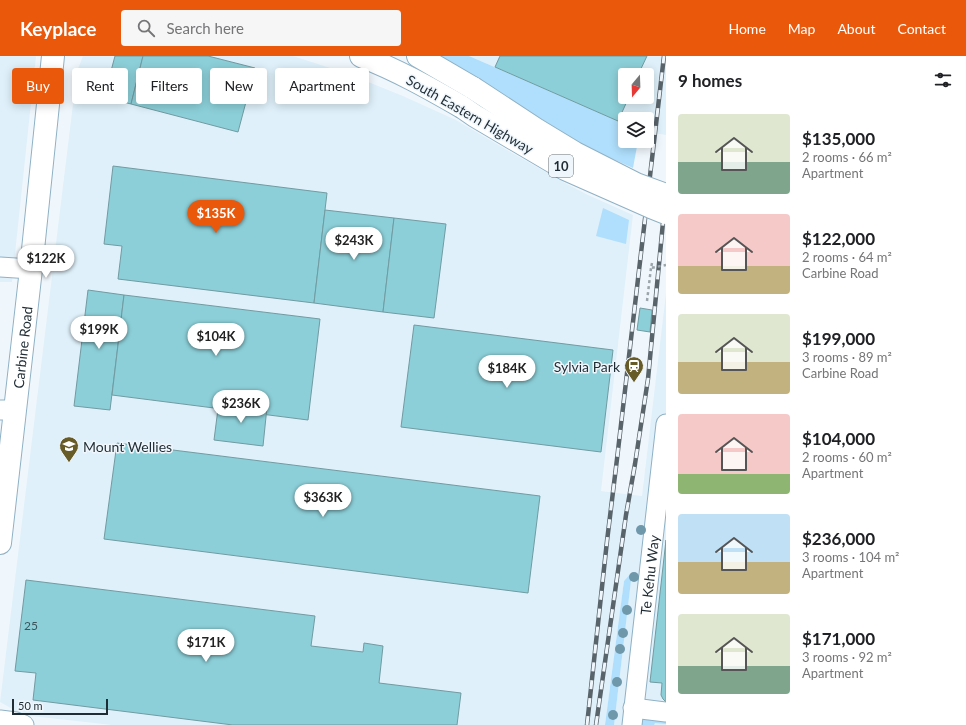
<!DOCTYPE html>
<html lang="en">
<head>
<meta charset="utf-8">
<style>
	:root { --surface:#fff; --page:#f6f6f6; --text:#202124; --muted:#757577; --accent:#ea580c }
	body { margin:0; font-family:Lato,sans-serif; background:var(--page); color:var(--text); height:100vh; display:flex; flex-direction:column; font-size:15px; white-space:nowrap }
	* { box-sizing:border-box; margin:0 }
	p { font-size:13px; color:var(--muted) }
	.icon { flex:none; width:22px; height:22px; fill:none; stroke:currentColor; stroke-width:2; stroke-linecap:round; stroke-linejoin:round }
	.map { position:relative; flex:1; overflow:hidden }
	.side { display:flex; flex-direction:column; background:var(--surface); width:300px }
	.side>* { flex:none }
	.banner { position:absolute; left:12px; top:12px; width:380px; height:36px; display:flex; gap:8px }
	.needle { width:26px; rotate:199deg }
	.controls { position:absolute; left:618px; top:12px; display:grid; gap:8px }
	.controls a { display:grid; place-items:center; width:36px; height:36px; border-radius:4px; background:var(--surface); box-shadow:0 2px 10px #0003; font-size:20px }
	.scale { position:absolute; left:12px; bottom:10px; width:96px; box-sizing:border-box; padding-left:4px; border:2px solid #1f2c34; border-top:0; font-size:11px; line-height:14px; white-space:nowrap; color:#1f2c34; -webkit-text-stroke:3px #f0f7fc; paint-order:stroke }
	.price { position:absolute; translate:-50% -34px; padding:0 9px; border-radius:14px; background:#fff; color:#222; font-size:13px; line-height:26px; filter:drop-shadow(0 1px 2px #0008) }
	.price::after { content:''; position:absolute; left:50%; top:24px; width:12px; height:9px; margin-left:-6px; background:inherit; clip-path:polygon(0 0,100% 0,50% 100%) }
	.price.on { background:var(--accent); color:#fff }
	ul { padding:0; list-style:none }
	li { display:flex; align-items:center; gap:12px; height:100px; padding:0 12px }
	li span { display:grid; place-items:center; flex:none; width:112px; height:80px; border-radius:4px; color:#555 }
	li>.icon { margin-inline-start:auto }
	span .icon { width:48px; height:48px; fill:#fffc; stroke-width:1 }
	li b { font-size:17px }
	h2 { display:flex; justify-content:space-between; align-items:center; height:48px; padding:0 12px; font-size:17px }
	.tag { padding:0 14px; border-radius:4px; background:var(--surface); box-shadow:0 2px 10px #0003; font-size:14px; line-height:36px }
	.tag.on { background:var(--accent); color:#fff }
	header { display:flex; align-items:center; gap:24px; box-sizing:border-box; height:56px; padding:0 20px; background:var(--accent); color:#fff }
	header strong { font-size:19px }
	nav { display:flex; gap:22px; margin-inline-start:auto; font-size:14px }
	.search { width:280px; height:36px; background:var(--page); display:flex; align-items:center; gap:10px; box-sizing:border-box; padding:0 14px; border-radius:4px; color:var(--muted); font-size:15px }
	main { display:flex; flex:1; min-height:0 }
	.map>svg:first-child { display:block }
	.built { fill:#dff0fa; fill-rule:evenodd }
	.green { fill:#afdffc }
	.building { fill:#8ccfd8; stroke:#719ba1 }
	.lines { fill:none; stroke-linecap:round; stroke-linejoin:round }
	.minor-casing { stroke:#8fb1c5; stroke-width:21 }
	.major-casing { stroke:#8fb1c5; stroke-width:24 }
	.path { stroke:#9ba5ab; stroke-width:2.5; stroke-dasharray:3 3; stroke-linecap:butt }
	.minor { stroke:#fff; stroke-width:19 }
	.major { stroke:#fff; stroke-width:22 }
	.rail-casing { stroke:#58636a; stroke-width:4.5 }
	.rail { stroke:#f0f7fc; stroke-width:3; stroke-dasharray:9; stroke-linecap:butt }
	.major-bridge-casing { stroke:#8fb1c5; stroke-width:24; stroke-linecap:butt }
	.path-bridge { stroke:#9ba5ab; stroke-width:2.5; stroke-dasharray:3 3; stroke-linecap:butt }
	.major-bridge { stroke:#fff; stroke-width:22 }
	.tree { fill:#7098ab }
	.labels { text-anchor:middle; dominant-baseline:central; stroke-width:3; stroke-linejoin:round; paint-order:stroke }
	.number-label { font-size:12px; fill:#3a555d }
	.shield { fill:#f0f7fc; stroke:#5e6970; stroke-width:1 }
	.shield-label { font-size:13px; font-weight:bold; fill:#1f2c34 }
	.street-label { font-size:14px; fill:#1f2c34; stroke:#f0f7fc }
	.poi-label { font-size:14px; fill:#1f2c34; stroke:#f0f7fc; text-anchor:end }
</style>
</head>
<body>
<header>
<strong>Keyplace</strong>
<div class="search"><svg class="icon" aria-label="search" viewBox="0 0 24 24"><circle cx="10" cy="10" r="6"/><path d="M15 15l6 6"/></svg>Search here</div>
<nav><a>Home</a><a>Map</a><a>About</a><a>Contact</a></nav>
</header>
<main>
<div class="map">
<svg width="666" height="669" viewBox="0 0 666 669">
	<rect width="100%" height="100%" fill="#f0f7fc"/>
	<!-- built -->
	<g class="built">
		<path d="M0 0H36L12 226H0Z"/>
		<path d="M83 0H293L346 17 403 40 456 64 514 98 565 127 588 139 633 159 601 435 642 440 666 237V669H614L632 516 624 525 605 669H112L13 658 14 654 0 646 77 15Z"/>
		<path d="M469 0H666V79L647 76V63H625V68ZM625 19H647V41H625Z"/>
	</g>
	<!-- green -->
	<g class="green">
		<path d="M439 0H469L625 68V85H638L633 112 588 92Z"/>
		<path d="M603 152 629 164 626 188 596 180Z"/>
		<path d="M632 516 614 669H605L624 525Z"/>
		<path d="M666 661V668L655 667 654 669H638L639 662Z"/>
	</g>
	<!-- building -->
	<g class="building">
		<path d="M115 0H143L131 48 104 41Z"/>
		<path d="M143 0H208L255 12 238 76 131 48Z"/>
		<path d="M500 0H647L638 19H625V41H629L618 65 495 11Z"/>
		<path d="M113 110 327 137 314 247 118 223 122 190 104 188Z"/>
		<path d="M325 154 394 162 383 256 314 247Z"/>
		<path d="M394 162 446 168 434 262 383 256Z"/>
		<path d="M88 234 124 239 110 354 74 350Z"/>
		<path d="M124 239 320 263 308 364 112 339Z"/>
		<path d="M640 252 652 254 650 276 637 274Z"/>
		<path d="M414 269 613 294 601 396 401 371Z"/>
		<path d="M219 345 267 351 263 390 214 384Z"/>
		<path d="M117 387 540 440 528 537 104 483Z"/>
		<path d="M666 484V646L663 643 661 639 662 627 650 626Z"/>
		<path d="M26 524 315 560 311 590 363 596 364 587 383 590 379 627 461 637 457 669H233L33 644 36 617 15 615Z"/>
	</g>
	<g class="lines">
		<!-- minor casing -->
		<g class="minor-casing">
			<g id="minor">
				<path d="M0 211 31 213"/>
				<path d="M0 354H15"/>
				<path d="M633 652 666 656"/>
				<path d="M0 664 16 666 24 669"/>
				<path id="s1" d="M632 669 666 368"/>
			</g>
		</g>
		<!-- major casing -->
		<g class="major-casing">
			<g id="major">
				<path d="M361 0C397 14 429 32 462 51"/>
				<path d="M418 0 473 32"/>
				<path id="s2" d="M0 487 31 213 53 0"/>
			</g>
		</g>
		<!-- path -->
		<path class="path" d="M647 245 651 212"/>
		<!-- minor -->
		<use href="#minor" class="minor"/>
		<!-- major -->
		<use href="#major" class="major"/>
		<!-- rail casing -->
		<g class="rail-casing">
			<g id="rail">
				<path d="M587 669 607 485 617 403 664 0"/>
				<path d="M596 669 626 459 635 408 648 323 666 135"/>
			</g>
		</g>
		<!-- rail -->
		<use href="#rail" class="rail"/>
		<!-- major-bridge casing -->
		<g class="major-bridge-casing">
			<g id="major-bridge">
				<path d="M473 32 537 74 575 97 636 128 666 139"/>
				<path d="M462 51 475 60 565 113 651 151 666 157"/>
			</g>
		</g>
		<!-- path-bridge -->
		<path class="path-bridge" d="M652 207 651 212 666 209"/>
		<!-- major-bridge -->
		<use href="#major-bridge" class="major-bridge"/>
	</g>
	<!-- trees -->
	<g class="tree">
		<circle cx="641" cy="474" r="5"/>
		<circle cx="634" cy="521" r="5"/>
		<circle cx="627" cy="554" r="5"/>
		<circle cx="623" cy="577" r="5"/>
		<circle cx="620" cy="593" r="5"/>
		<circle cx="617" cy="626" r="5"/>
		<circle cx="613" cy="659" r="5"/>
	</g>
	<!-- icons -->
	<defs>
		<g id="station-pin" transform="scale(1)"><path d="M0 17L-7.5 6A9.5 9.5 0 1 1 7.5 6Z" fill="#675c28" stroke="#f0f7fc"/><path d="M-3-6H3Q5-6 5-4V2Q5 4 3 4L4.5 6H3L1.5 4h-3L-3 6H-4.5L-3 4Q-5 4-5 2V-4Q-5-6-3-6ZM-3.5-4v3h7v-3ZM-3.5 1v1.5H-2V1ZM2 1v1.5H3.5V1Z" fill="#fff"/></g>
		<g id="school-pin" transform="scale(1)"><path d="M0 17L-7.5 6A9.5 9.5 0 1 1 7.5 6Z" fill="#675c28" stroke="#f0f7fc"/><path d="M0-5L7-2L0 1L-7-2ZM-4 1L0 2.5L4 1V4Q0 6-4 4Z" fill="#fff"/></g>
	</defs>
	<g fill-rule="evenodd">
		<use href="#station-pin" x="634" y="310"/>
		<use href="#school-pin" x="69" y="390"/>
	</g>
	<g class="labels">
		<!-- number labels -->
		<g class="number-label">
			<text x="31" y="569">25</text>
		</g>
		<!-- shield labels -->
		<rect class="shield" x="549" y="99" width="24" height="22" rx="3"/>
		<g class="shield-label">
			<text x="561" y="110">10</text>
		</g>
		<!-- street labels -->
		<g class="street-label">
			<text transform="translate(470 58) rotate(30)">South Eastern Highway</text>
			<text stroke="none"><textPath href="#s2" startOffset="197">Carbine Road</textPath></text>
			<text stroke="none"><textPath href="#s1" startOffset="151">Te Kehu Way</textPath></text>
		</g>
		<!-- poi labels -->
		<g class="poi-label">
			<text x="620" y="310">Sylvia Park</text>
			<text x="83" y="390" text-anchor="start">Mount Wellies</text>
		</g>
	</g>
</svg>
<div class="controls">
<a><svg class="needle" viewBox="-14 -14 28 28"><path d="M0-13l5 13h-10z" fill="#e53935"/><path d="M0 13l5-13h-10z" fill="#757577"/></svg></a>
<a><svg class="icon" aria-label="layers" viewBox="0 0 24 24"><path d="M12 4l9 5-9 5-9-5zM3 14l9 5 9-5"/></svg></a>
</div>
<div class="scale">50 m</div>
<b class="price on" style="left:216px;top:178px">$135K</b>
<b class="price" style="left:354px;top:205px">$243K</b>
<b class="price" style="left:46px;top:223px">$122K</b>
<b class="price" style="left:99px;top:294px">$199K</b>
<b class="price" style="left:216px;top:301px">$104K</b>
<b class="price" style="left:507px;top:333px">$184K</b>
<b class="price" style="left:241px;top:368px">$236K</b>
<b class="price" style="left:323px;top:462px">$363K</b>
<b class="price" style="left:206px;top:607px">$171K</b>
<div class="banner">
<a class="tag on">Buy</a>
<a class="tag">Rent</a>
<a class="tag">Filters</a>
<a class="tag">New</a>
<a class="tag">Apartment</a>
</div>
</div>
<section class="side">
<h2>9 homes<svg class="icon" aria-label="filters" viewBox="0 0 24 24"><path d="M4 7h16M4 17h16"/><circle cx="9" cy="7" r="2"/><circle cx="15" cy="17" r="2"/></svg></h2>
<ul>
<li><span style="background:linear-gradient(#dfe7d0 60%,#7fa58c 0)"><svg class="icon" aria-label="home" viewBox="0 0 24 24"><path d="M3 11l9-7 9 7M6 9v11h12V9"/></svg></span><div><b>$135,000</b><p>2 rooms · 66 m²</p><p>Apartment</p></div></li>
<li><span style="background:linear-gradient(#f6c9c9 65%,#c2b280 0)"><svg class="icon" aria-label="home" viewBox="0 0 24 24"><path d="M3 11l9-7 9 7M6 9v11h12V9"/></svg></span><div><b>$122,000</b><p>2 rooms · 64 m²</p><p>Carbine Road</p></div></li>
<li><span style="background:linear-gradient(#dfe7d0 60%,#c2b280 0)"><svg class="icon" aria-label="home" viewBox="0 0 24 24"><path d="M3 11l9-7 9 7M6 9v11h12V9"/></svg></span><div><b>$199,000</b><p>3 rooms · 89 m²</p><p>Carbine Road</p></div></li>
<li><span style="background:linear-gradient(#f6c9c9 75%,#8fb573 0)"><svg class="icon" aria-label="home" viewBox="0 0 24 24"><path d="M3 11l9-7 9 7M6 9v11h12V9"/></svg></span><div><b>$104,000</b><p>2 rooms · 60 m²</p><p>Apartment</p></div></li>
<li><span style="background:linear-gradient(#bfe0f5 60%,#c2b280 0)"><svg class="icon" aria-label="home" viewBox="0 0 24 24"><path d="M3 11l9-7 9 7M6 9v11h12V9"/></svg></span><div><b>$236,000</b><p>3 rooms · 104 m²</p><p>Apartment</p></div></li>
<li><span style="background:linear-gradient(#dfe7d0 65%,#7fa58c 0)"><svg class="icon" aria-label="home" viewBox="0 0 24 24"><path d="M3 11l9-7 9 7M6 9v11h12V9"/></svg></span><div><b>$171,000</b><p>3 rooms · 92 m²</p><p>Apartment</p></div></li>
</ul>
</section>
</main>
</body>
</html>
